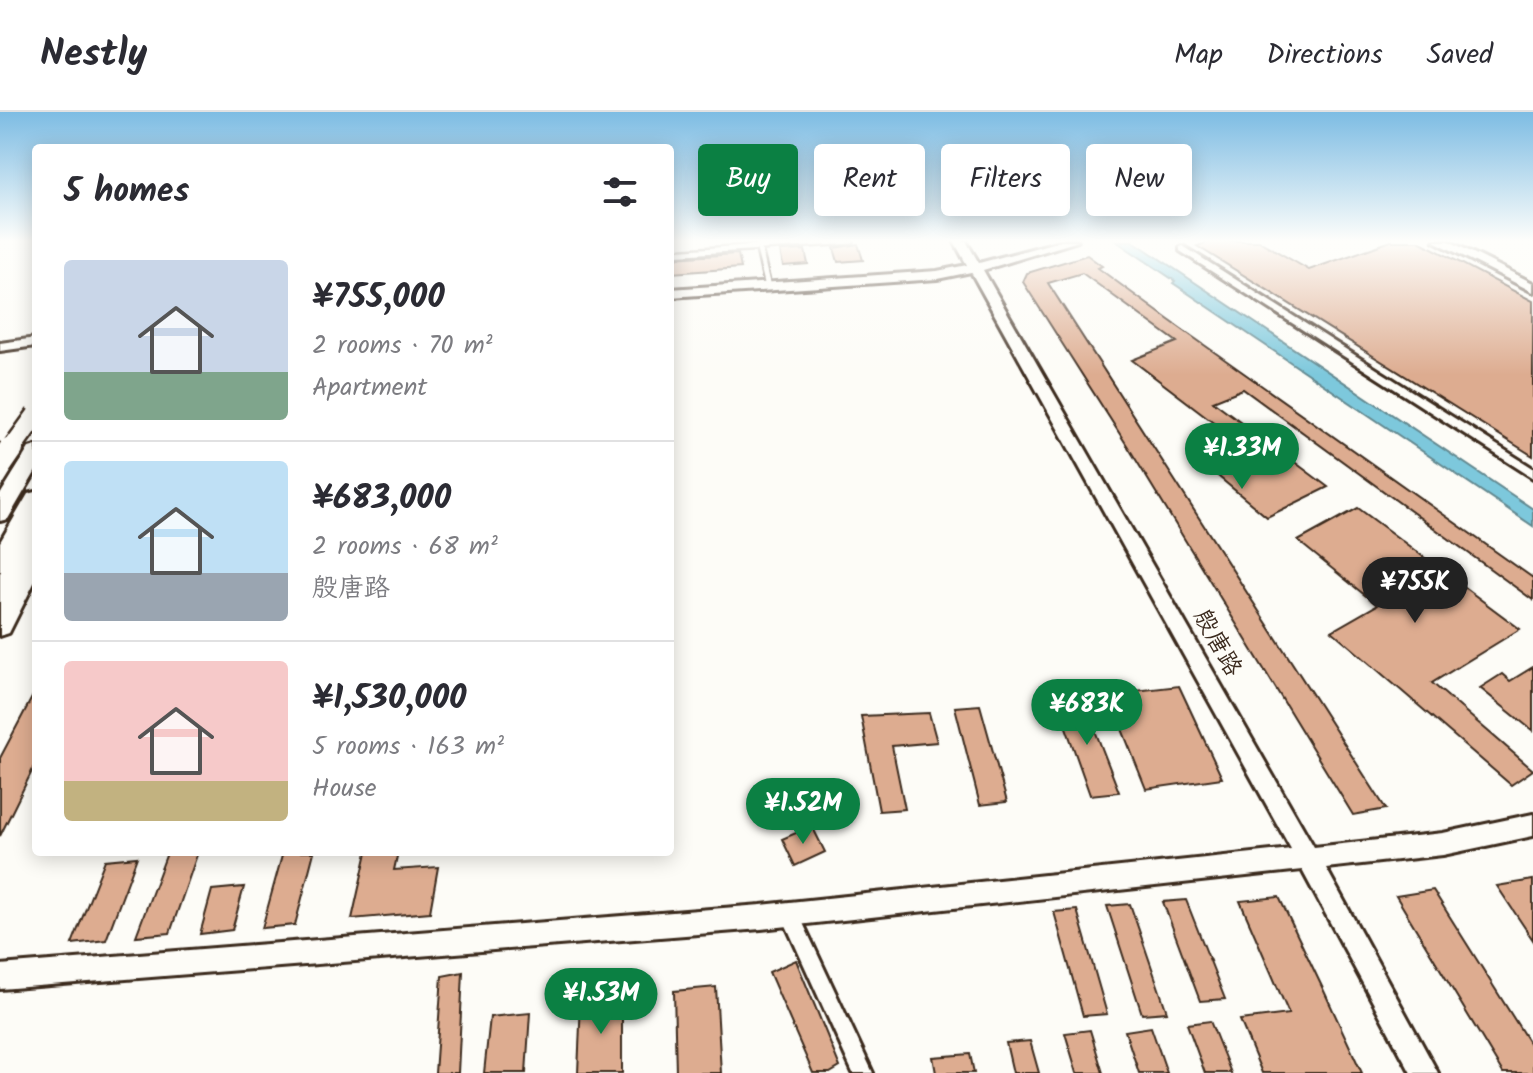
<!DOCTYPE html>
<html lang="en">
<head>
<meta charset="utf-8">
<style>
	:root { --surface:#fff; --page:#f7f7f7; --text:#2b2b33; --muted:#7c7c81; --line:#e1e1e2; --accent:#0b8043 }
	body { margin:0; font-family:Kalam,"LXGW WenKai TC",sans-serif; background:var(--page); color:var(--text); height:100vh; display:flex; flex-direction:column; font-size:30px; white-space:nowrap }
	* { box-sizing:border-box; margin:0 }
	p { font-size:26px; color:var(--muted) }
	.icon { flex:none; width:44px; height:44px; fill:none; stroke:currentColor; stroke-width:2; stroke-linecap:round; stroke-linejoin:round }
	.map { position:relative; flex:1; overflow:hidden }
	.panel { position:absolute; left:32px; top:32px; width:642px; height:712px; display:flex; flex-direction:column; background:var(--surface); border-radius:8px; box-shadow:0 4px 20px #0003 }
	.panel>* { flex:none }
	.hud { position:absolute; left:698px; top:32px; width:714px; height:72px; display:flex; gap:16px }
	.price { position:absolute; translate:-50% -68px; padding:0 18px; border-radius:28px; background:var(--accent); color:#fff; font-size:26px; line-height:52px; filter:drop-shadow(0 2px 4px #0008) }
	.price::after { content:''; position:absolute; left:50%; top:48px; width:24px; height:18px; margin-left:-12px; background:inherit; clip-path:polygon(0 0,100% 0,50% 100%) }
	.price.on { background:#222; color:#fff }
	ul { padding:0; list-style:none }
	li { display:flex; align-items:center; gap:24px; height:200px; padding:0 32px }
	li+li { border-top:2px solid var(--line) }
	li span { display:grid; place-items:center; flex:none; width:224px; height:160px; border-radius:8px; color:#555 }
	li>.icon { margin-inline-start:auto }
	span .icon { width:96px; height:96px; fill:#fffc; stroke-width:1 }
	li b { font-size:34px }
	h2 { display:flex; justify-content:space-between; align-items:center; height:96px; padding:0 32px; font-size:34px }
	.tag { padding:0 28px; border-radius:8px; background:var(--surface); box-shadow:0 4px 20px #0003; font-size:28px; line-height:72px }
	.tag.on { background:var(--accent); color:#fff }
	header { display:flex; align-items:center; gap:48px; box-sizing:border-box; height:112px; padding:0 40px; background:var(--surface); border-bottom:2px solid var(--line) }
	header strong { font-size:38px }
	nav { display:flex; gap:44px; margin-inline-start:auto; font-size:28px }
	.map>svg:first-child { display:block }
	.water { fill:#7dc8dc; stroke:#638990; stroke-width:2 }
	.building { fill:#ddac90; stroke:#3b2a1e; stroke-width:2 }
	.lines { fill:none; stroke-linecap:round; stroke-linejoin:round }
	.service-casing { stroke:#3b2a1e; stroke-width:10 }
	.minor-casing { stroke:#3b2a1e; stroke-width:6 }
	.tertiary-casing { stroke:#3b2a1e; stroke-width:6 }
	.primary-casing { stroke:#3b2a1e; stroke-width:6 }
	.trunk-casing { stroke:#3b2a1e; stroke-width:6 }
	.service { stroke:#fdfcf7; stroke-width:5 }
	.minor { fill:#fdfcf7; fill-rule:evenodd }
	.tertiary { fill:#fdfcf7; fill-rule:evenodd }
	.primary { fill:#fdfcf7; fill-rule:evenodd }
	.trunk { fill:#fdfcf7; fill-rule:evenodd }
	.trunk-bridge-far1-casing { stroke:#3b2a1e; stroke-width:23; stroke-linecap:butt }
	.trunk-bridge-casing { stroke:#3b2a1e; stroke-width:30; stroke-linecap:butt }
	.trunk-bridge-far1 { stroke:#fdfcf7; stroke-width:18 }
	.trunk-bridge { stroke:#fdfcf7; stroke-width:24 }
	.labels { text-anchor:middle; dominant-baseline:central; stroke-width:7; stroke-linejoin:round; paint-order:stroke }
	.street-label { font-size:24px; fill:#3b2a1e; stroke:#fdfcf7 }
</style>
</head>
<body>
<header>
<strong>Nestly</strong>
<nav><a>Map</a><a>Directions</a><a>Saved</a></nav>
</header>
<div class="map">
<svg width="1533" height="961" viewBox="0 0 1533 961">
	<rect width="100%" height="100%" fill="#fdfcf7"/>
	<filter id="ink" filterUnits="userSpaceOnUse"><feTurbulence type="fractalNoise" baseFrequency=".0125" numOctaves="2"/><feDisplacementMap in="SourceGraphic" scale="16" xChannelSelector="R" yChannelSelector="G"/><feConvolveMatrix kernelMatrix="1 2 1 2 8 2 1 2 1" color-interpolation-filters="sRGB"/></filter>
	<g filter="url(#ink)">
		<!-- water -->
		<path class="water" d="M1116 129H1133L1533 397V414L1173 171 1175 169Z"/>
		<!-- building -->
		<g class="building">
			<path d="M1212 129H1259L1309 158 1391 129H1419L1533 189V344L1197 134Z"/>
			<path d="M858 132 863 148 838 150 834 136Z"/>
			<path d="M805 138 808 152 783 154 780 139Z"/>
			<path d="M738 142 741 156 671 161 670 146Z"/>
			<path d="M1087 143 1102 154 1098 156 1169 208 1533 466V488L1243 277 1213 289 1328 375 1267 405 1207 355 1249 337 1132 248 1177 230 1082 161 1048 171 1386 697 1353 703 1130 338 1023 170 1027 161Z"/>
			<path d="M1358 396 1520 517 1432 571 1533 658 1511 673 1332 519 1377 493 1298 429Z"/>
			<path d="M1533 555V619L1480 576 1502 562 1510 569Z"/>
			<path d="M1179 574 1222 666 1146 677 1108 582Z"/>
			<path d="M36 578V651L0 724V646Z"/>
			<path d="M1082 585 1119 680 1090 683 1056 587Z"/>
			<path d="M980 593 1007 690 980 693 955 595Z"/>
			<path d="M929 601 937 630 892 634 905 697 879 699 861 604Z"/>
			<path d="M812 714 825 740 795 754 782 727Z"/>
			<path d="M198 740 170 821 136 824 167 741Z"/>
			<path d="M283 740H314L295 813 262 816Z"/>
			<path d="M367 740H398L394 758 438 755 430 800 352 807Z"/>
			<path d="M137 745 106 828 72 832 105 748Z"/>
			<path d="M1533 768V828L1497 774Z"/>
			<path d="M244 775 232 818 200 822 212 778Z"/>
			<path d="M1433 778 1533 937V961H1503L1396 784Z"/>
			<path d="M1279 785 1324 879 1362 961H1262L1240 908 1289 902 1240 789Z"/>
			<path d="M1186 788 1225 887 1200 889 1163 790Z"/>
			<path d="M1130 792 1167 900 1142 902 1107 794Z"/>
			<path d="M1077 798 1107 902 1083 904 1054 800Z"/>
			<path d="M796 848 840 955 830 961H813L769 860Z"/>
			<path d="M463 860 458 961H435L442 864Z"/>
			<path d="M716 875 721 961H676L674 879Z"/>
			<path d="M622 884V961H578L581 888Z"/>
			<path d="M530 901 526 961H484L490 905Z"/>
			<path d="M1210 909 1231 961H1205L1187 912Z"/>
			<path d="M1151 915 1167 961H1139L1125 919Z"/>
			<path d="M1090 918 1103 961H1077L1065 921Z"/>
			<path d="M1030 929 1039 961H1013L1006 931Z"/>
			<path d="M970 942 974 961H936L933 945Z"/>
		</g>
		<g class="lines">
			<!-- service casing -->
			<g class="service-casing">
				<g id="service">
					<path d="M757 129 768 175"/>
					<path d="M670 141 851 129"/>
				</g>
			</g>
			<!-- minor casing -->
			<g class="minor-casing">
				<g id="minor">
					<path d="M1183 134 1533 356V366L1180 139V135Z"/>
					<path d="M790 793 796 796 873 961H853L781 802 784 796Z"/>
				</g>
			</g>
			<!-- tertiary casing -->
			<g class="tertiary-casing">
				<g id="tertiary">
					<path d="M954 129H966L979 151 1060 129H1078L983 158 1314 735 1443 721 1533 702V724L1443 743 1326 756 1438 961H1411L1302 758 761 817 0 877V853L761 793 1291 737 971 160 937 167 670 185V177L937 159 967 153Z"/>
					<path d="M1434 129H1449L1533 171V180Z"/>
					<path d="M36 226V234L0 239V231Z"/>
				</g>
			</g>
			<!-- primary casing -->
			<g class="primary-casing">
				<path id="primary" d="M36 408V435L8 487 0 490V461L29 411Z"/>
			</g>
			<!-- trunk casing -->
			<g class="trunk-casing">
				<g id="trunk">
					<path d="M36 334V359L8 407 0 409V383L29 336Z"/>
					<path d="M36 380V407L8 456 0 459V430L28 382Z"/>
					<path d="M36 435V467L9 521 0 524V490L28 438Z"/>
				</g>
			</g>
			<!-- service -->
			<use href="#service" class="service"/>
			<!-- minor -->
			<use href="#minor" class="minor"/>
			<!-- tertiary -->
			<use href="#tertiary" class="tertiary"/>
			<!-- primary -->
			<use href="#primary" class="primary"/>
			<!-- trunk -->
			<use href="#trunk" class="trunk"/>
			<!-- trunk-bridge-far1 casing -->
			<g class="trunk-bridge-far1-casing">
				<path id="trunk-bridge-far1" d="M10 339 36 303"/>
			</g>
			<!-- trunk-bridge casing -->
			<g class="trunk-bridge-casing">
				<path id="trunk-bridge" d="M0 353 11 337"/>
			</g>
			<!-- trunk-bridge-far1 -->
			<use href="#trunk-bridge-far1" class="trunk-bridge-far1"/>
			<!-- trunk-bridge -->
			<use href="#trunk-bridge" class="trunk-bridge"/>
		</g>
	</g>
	<!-- sky -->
	<linearGradient id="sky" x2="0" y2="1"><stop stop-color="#7dbce3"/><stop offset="0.49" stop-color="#fefefb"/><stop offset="1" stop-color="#fefefb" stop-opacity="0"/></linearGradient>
	<rect width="1533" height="263" fill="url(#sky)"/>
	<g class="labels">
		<!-- street labels -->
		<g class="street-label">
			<text transform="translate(1217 531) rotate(61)">殷唐路</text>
		</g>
	</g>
</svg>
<b class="price" style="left:1242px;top:379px">¥1.33M</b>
<b class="price on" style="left:1415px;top:513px">¥755K</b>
<b class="price" style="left:1087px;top:635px">¥683K</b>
<b class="price" style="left:803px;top:734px">¥1.52M</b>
<b class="price" style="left:601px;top:924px">¥1.53M</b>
<div class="hud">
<a class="tag on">Buy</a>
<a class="tag">Rent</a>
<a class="tag">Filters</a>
<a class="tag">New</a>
</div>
<section class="panel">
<h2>5 homes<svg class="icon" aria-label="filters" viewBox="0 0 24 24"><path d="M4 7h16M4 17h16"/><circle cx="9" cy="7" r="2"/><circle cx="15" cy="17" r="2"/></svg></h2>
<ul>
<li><span style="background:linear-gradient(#c9d6e8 70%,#7fa58c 0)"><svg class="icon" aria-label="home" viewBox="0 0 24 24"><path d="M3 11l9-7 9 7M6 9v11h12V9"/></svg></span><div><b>¥755,000</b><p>2 rooms · 70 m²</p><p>Apartment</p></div></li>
<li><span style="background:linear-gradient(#bfe0f5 70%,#9aa5b1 0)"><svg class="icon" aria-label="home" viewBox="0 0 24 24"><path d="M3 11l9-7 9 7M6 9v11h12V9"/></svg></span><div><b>¥683,000</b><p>2 rooms · 68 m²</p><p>殷唐路</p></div></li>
<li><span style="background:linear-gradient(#f6c9c9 75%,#c2b280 0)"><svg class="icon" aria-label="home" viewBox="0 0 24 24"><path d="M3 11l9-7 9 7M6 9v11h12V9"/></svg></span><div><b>¥1,530,000</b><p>5 rooms · 163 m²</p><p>House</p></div></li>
</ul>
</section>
</div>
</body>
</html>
